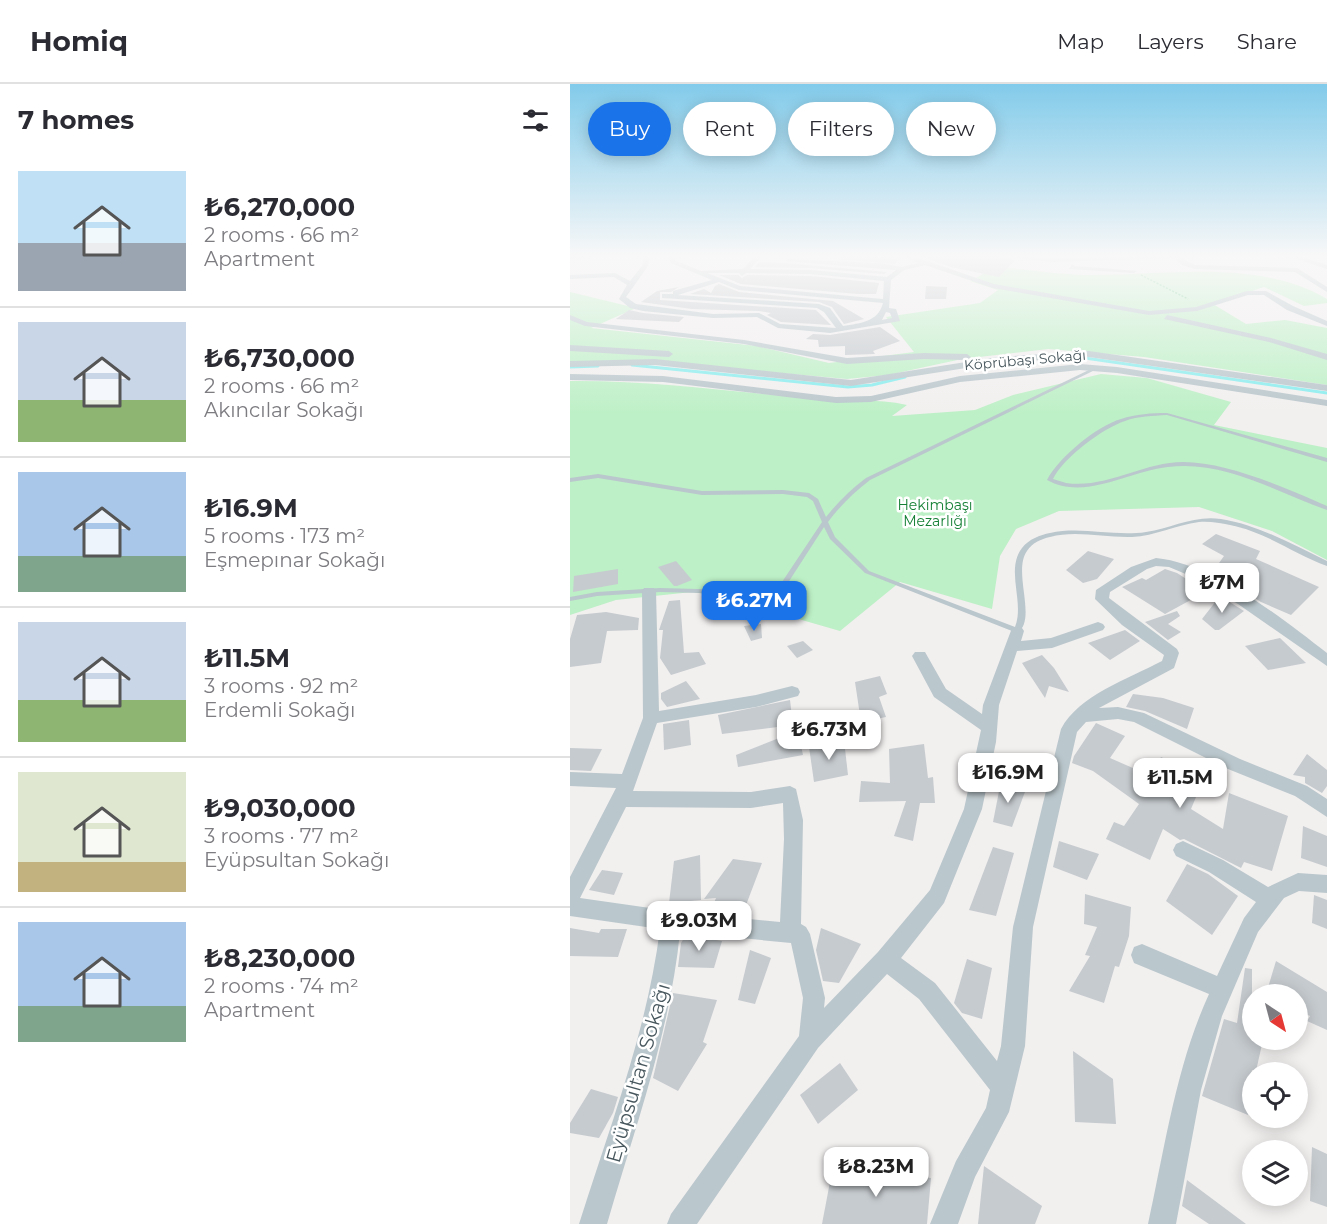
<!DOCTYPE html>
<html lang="en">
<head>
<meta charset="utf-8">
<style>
	:root { --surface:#fff; --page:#f2f2f3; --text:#2b2b33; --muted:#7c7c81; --line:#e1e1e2; --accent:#1a73e8 }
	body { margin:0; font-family:Montserrat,sans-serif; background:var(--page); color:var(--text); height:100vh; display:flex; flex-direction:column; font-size:22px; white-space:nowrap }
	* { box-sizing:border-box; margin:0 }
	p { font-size:20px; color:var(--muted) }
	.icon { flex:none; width:33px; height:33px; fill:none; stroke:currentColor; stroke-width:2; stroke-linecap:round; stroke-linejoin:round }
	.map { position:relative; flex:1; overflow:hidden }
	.side { display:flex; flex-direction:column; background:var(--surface); width:570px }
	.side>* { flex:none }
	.hud { position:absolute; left:18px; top:18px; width:570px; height:54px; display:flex; gap:12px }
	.needle { width:39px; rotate:144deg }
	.buttons { position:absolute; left:672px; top:900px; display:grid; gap:12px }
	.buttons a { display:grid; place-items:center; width:66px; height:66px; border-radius:50%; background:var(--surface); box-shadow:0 3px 15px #0003; font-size:30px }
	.price { position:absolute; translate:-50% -51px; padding:0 14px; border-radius:12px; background:#fff; color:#222; font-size:20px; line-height:39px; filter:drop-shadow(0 2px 3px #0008) }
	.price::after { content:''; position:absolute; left:50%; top:36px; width:18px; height:14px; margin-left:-9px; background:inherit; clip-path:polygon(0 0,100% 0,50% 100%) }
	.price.active { background:var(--accent); color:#fff }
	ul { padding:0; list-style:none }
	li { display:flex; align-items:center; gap:18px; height:150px; padding:0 18px }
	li+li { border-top:2px solid var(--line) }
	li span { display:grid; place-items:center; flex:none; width:168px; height:120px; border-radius:0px; color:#555 }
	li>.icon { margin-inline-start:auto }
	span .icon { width:72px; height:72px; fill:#fffc; stroke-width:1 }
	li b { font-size:26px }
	h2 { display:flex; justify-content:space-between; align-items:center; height:72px; padding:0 18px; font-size:26px }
	.tag { padding:0 21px; border-radius:27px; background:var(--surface); box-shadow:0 3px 15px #0003; font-size:21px; line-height:54px }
	.tag.active { background:var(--accent); color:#fff }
	header { display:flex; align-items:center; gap:36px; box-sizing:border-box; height:84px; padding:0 30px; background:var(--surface); border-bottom:2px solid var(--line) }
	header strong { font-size:28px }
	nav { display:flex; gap:33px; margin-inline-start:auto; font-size:21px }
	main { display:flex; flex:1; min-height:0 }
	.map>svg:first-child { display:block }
	.green { fill:#bdf0c6 }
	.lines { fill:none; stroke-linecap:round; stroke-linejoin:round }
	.stream { stroke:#89edee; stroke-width:3 }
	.building { fill:#c6cbcf }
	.path { stroke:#74cf90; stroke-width:1.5; stroke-dasharray:2 1.5; stroke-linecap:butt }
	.service { fill:#bac7cc; fill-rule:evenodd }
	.minor { fill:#bac7cc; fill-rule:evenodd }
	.labels { text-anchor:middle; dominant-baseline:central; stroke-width:5; stroke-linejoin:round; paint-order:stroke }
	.far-street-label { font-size:14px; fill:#47575d; stroke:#fff }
	.far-park-label { font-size:14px; fill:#158035; stroke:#fff }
	.near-street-label { font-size:20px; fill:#47575d; stroke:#fff }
</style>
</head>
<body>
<header>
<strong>Homiq</strong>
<nav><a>Map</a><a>Layers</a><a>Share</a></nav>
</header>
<main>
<section class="side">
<h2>7 homes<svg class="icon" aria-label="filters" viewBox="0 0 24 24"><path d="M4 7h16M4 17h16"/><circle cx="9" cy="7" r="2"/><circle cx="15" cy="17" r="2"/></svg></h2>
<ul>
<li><span style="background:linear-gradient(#bfe0f5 60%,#9aa5b1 0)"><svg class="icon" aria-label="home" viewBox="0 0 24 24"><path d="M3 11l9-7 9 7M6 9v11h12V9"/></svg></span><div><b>₺6,270,000</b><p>2 rooms · 66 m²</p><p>Apartment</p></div></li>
<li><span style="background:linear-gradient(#c9d6e8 65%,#8fb573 0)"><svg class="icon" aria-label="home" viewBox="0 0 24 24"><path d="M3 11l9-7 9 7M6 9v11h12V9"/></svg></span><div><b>₺6,730,000</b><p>2 rooms · 66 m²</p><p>Akıncılar Sokağı</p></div></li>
<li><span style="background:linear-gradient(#a9c7e8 70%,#7fa58c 0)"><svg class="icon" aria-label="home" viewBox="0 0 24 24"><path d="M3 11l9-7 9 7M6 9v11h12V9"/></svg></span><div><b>₺16.9M</b><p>5 rooms · 173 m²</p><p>Eşmepınar Sokağı</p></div></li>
<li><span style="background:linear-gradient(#c9d6e8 65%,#8fb573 0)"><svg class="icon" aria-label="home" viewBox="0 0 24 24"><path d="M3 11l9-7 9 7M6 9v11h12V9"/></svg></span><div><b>₺11.5M</b><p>3 rooms · 92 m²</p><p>Erdemli Sokağı</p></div></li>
<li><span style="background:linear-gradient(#dfe7d0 75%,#c2b280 0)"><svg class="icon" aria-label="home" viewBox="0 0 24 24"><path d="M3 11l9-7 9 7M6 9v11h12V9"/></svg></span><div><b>₺9,030,000</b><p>3 rooms · 77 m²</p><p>Eyüpsultan Sokağı</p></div></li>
<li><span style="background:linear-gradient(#a9c7e8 70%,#7fa58c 0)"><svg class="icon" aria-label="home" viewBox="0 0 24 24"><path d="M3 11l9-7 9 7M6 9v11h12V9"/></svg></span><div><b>₺8,230,000</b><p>2 rooms · 74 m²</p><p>Apartment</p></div></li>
</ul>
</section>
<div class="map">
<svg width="757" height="1140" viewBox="0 0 757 1140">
	<rect width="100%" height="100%" fill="#f2efef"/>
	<!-- green -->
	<g class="green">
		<path d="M426 183C458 185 491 191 523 191 598 191 690 175 757 215V219L734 222 694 203 643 220 676 240 715 236 757 244V301L574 273 478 265 392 275 318 291 277 295 91 278 0 279V208L66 224 21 244 187 262 259 279 344 268 316 233 410 219 428 206 400 197Z"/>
		<path d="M531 290 577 294 661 318 644 341 757 364V476L702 447 629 423 489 427 446 445 430 472 422 525 330 498 270 547 149 512 122 508 46 516 0 531V297C82 296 164 308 246 315 276 318 307 314 337 321L322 332 405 326 443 311Z"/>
	</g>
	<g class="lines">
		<!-- stream -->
		<g class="stream">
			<path d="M508 273 757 309"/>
			<path d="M62 281 278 303 302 301 335 293"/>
			<path d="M0 283 28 282"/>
		</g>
	</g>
	<!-- building -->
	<g class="building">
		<path d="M272 171H328L331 174 325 180 266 175Z"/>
		<path d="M353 171H420L445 176 429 193 381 183 353 173Z"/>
		<path d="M189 178 214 179 317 188 314 190 241 184 185 183Z"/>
		<path d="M149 191H168L172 194 177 191 241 192 309 199 306 210H288L171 200Z"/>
		<path d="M149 200 169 208 263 217 294 235 274 240 262 223 249 218 120 210 134 205 141 209 145 202Z"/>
		<path d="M356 202 377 203 376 215H355Z"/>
		<path d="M109 203 101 208H90V216L246 226 261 241 211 238 197 231 201 229 189 227 122 225 71 218 87 207Z"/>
		<path d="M59 226 73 229 114 233 109 238 46 235Z"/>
		<path d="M310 243 330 257 303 267 305 270 275 271V262L249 263 248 256 236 255 243 250 260 251Z"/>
		<path d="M646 450 690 467 686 475 749 503 721 531 691 518 661 499 670 488 656 496 642 489 654 472 632 460Z"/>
		<path d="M518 467 544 475 527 495 513 499 496 486Z"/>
		<path d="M106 477 122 496 107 502H104L88 483Z"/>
		<path d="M48 485V500L3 508 4 492Z"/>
		<path d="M595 485 607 489 632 505 634 503 639 506 595 530 552 503 572 494 576 496Z"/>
		<path d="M650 512 674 527 649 546H645L632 535Z"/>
		<path d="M110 516 114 569 129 568 136 580 101 591 90 574 93 546H89L99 517Z"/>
		<path d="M607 527 610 532 598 540 611 548 598 556 575 538Z"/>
		<path d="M36 528 69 534 68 546 37 547 31 579 0 583V555L7 531Z"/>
		<path d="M191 540 192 554 181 557 174 542Z"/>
		<path d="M555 546 570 557 540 576 518 559Z"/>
		<path d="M710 554 736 579 698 586 675 562Z"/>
		<path d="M233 557 243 566 227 574 217 562Z"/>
		<path d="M472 571 484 584 499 608 479 602 475 614 452 579Z"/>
		<path d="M310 592 317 610 309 613 316 633 291 638 285 598Z"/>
		<path d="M116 597 130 615 97 623 91 615V609Z"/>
		<path d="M563 610 593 614 624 624 617 645 575 627 556 623Z"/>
		<path d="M220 616 223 641 152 650 148 631Z"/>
		<path d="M119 636 121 661 94 666 93 640Z"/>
		<path d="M526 639 555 652 540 674 581 692 591 673 634 694 621 725 653 745 659 709 718 732 702 787 674 778 671 784 614 755 610 756 593 745 580 776 536 755 544 738 554 742 569 720 523 687 502 679 504 672Z"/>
		<path d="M224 648H228L233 671 168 683 166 671Z"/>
		<path d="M274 656 278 691 244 698 239 663Z"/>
		<path d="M354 660 358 694 363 693 365 719H350L343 757 324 752 336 717 289 718 291 697 320 699 319 665Z"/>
		<path d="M0 664 32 665 21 687 0 686Z"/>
		<path d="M737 670 757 686V702L752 709 735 699V693L723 691Z"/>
		<path d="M431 697 456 705 442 743 423 738Z"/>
		<path d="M733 742 757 752V783L731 774Z"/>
		<path d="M489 757 529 770 517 796 483 783Z"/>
		<path d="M423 763 444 769 426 832 399 826Z"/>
		<path d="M130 771 131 816 99 819 104 777Z"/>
		<path d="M163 775 192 779 173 829 141 826 146 814 134 815Z"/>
		<path d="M617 780 638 790 668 812 642 851 596 817Z"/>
		<path d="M32 786 53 789 44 811 19 806Z"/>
		<path d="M515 810 561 823 559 852 549 883 545 882 534 919 499 907 520 872 515 871 527 843 514 840Z"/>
		<path d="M744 811 757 816V845L742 839Z"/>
		<path d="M0 844 29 849 31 845H57L48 873 0 872Z"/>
		<path d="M251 844 291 860 269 899 253 897 246 866Z"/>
		<path d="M116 851 152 857 144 884 108 883 111 859Z"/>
		<path d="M180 866 201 874 185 920 168 916Z"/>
		<path d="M397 875 422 884 412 935 392 929 384 919Z"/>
		<path d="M706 877 757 908V946L737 937 740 932 728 927V910H696Z"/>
		<path d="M675 884 682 885V956H693L686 987 682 986 678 1031 632 1012 654 935 667 939Z"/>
		<path d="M103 909 147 916 133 958 137 960 108 1007 83 994Z"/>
		<path d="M503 967 543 995 546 1040 505 1038Z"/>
		<path d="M270 979 288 1006 248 1040 230 1011Z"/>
		<path d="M21 1005 48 1013 43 1029 29 1054 0 1049V1039Z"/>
		<path d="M742 1063 757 1070V1123L740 1117Z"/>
		<path d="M263 1082 361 1094 357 1140H252Z"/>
		<path d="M414 1082 472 1122 465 1140H408Z"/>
		<path d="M617 1096 676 1140H639L612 1122Z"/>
	</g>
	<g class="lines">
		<!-- path -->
		<path class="path" d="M571 191 618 215"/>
		<!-- service -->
		<g class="service">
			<path d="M525 283H527V285L300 396C284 408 270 422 258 438L265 453 299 487 445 543C455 518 435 486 452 464 459 455 470 451 480 449 512 442 544 453 576 448 602 444 624 431 651 435 689 441 723 461 757 477V482C724 470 696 448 660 441 650 439 639 437 629 438 606 441 585 452 562 453 535 454 506 446 480 453 471 455 462 459 457 467 442 488 468 536 447 549L295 489 260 455 254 443 214 505 206 511 190 516H188L167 510 90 508 27 512 0 517V513L27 508 90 504 167 506 188 512 202 507 210 501 252 438 243 417 237 413 213 410 132 411 28 394 0 398V394L28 390 132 407 213 406 239 409 248 415 256 433C268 418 281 405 296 394Z"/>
			<path d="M597 329 757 374V378L597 331C583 332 568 332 555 337 533 344 493 374 483 395 487 396 492 398 496 399 536 405 573 378 613 378 657 378 716 404 757 422V426C706 408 654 376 598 383 559 387 515 417 477 396 489 373 527 342 551 335 566 330 582 329 597 329Z"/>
		</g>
		<!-- minor -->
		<g class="minor">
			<path d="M0 171H43L0 175Z"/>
			<path d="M46 171H88L80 173 78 182 56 213 66 220 143 230 189 229 210 240 266 244 254 228 247 224 92 214V210H103V207L142 196 101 179 97 171H103L106 177 131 187 173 185 186 171H193L180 185 241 186 317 193 326 186 215 177 218 175 309 179 332 183 348 179 330 171H339L424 200 579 227 626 223 677 207H696L723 222 757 237V242L717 226 694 211H678L627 227 579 231 423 204 355 181 334 186 321 196 319 224 326 225 330 237 260 249 208 244 187 233 143 234 73 227 60 224 49 215 57 201 44 193 0 195V191L45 189 60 197 72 182 74 173ZM137 189H169L172 192 176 189 241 190 314 197 313 215 170 202ZM149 198 169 206 313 219C308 238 291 239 273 242L260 224 249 220 108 211ZM316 228 320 229 322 234 312 236Z"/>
			<path d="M422 171 483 174 637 171 611 174 625 181 727 184 757 203V208L725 188 625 185 612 181 604 174 483 178Z"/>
			<path d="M715 171H725L757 181V185Z"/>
			<path d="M502 180 505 182 567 187 564 189 499 185Z"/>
			<path d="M0 231 17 238 174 256 277 274 354 269 397 270 401 273 397 276 354 275 277 280 174 260 15 242 0 236Z"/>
			<path d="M597 231 701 254 757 270V276L699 258 594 235Z"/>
			<path d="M0 261 99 267 103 270 99 273 0 267Z"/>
			<path d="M519 267 757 301V307L519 273 428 279 281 302 85 281 0 283V277L85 275 281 296 428 273Z"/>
			<path d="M510 280 547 283 757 316V322L547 289 510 286 390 298 301 318 266 319 93 298 0 296V290L93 292 266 313 301 312 390 292Z"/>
			<path d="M586 474C645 480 711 534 757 569V582L668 520 618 491 599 483 586 482 577 485 540 508 539 514 607 565 609 569 604 584 529 624 548 623 574 629 670 675 737 702 757 715V733L725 712 658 685 564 638 548 635 516 638 507 648 463 843 455 962 439 1028 405 1093 388 1140H360L386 1077 416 1024 420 1006 349 915 317 890 248 964 127 1140H97L101 1130 229 952 233 914 221 859 110 848C100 949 65 1043 37 1140H9C40 1042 77 947 90 845L0 832V793L46 704 0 702V688L52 690 73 634 72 507 74 504H84L86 507 89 627 186 611 222 602 228 604 230 608 228 612 186 623 87 639 63 707 181 708 220 702 226 705 233 736 231 840 236 843 240 850 255 914 254 924 308 868 360 806 394 725 411 646 364 613 342 572 345 568H355L376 605 412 630 413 621 442 544H452L454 547 451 557 481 554 528 538 533 540 535 543 533 546 482 564 447 567 429 621 426 658 412 725 374 819 331 874 365 899 427 977 431 962 443 843 491 645C509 611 558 595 592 577L594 571 552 541 525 515 526 506 561 483ZM213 719 214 755 210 838 101 827 10 814 56 723 181 724Z"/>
			<path d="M613 757 653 776 698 803 728 789 757 791V809L729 807 714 814 688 848 652 932 631 1006 606 1140H578C595 1063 606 982 639 910L564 879 561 871 564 863 572 860 647 892 674 834 686 818 639 788 606 772 603 766 606 760Z"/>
		</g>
	</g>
	<!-- sky -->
	<linearGradient id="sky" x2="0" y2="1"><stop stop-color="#82cbea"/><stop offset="0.52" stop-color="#f9f8f8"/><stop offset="1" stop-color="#f9f8f8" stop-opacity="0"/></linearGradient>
	<rect width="757" height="331" fill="url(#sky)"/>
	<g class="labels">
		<!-- far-street labels -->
		<g class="far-street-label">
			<text transform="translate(455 276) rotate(-5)">Köprübaşı Sokağı</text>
		</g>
		<!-- far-park labels -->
		<g class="far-park-label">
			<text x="365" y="421">Hekimbaşı<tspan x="365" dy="16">Mezarlığı</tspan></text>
		</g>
		<!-- near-street labels -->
		<g class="near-street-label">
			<text transform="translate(68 989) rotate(-74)">Eyüpsultan Sokağı</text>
		</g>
	</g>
</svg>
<div class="buttons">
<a><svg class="needle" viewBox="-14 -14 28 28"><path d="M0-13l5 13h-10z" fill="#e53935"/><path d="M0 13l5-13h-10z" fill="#7c7c81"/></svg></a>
<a><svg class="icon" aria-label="locate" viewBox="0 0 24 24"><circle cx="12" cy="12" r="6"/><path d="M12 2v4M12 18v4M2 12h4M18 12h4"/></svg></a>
<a><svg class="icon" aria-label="layers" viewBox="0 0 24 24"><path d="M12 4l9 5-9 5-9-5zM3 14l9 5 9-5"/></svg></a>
</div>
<b class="price" style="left:652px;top:530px">₺7M</b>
<b class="price active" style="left:184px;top:548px">₺6.27M</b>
<b class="price" style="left:259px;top:677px">₺6.73M</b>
<b class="price" style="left:438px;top:720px">₺16.9M</b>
<b class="price" style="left:610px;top:725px">₺11.5M</b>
<b class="price" style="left:129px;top:868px">₺9.03M</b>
<b class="price" style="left:306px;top:1114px">₺8.23M</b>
<div class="hud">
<a class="tag active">Buy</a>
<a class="tag">Rent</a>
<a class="tag">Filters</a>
<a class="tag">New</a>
</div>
</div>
</main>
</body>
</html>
